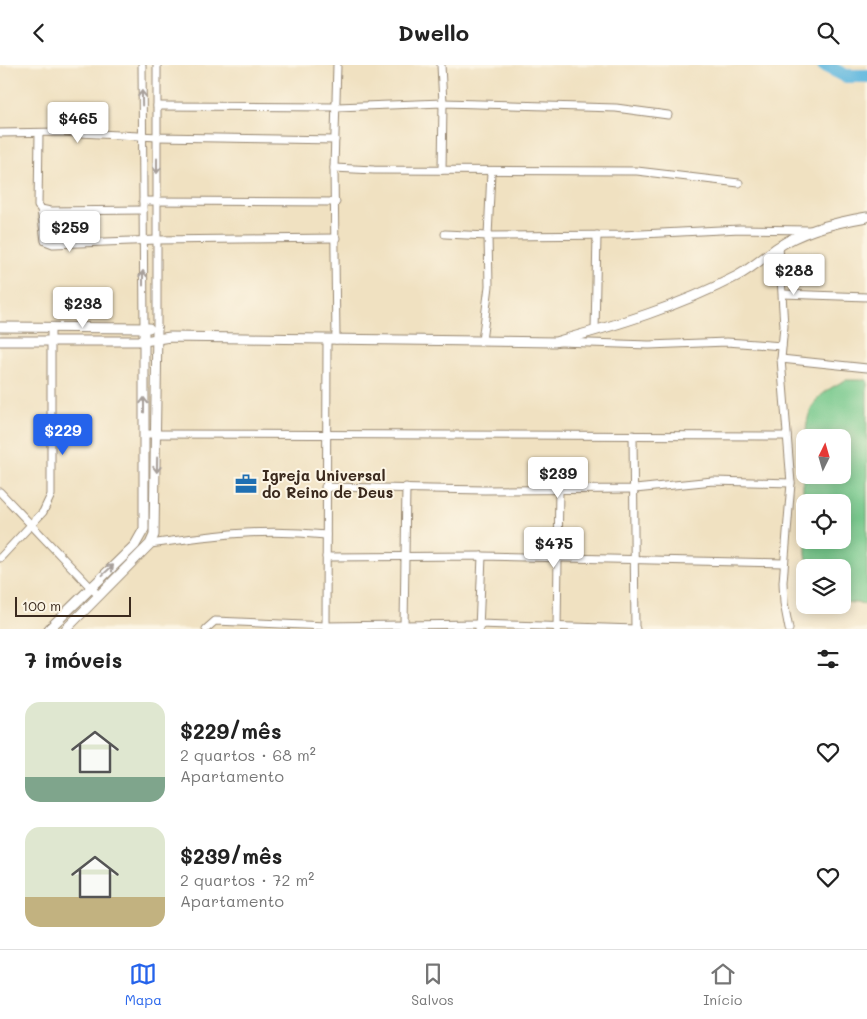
<!DOCTYPE html>
<html lang="pt">
<head>
<meta charset="utf-8">
<style>
	:root { --surface:#fff; --page:#f2f2f2; --text:#222; --muted:#767676; --line:#e0e0e0; --accent:#2563eb }
	body { margin:0; font-family:Mali,sans-serif; background:var(--page); color:var(--text); height:100vh; display:flex; flex-direction:column; font-size:19px; white-space:nowrap }
	* { box-sizing:border-box; margin:0 }
	p { font-size:16px; color:var(--muted) }
	.icon { flex:none; width:28px; height:28px; fill:none; stroke:currentColor; stroke-width:2; stroke-linecap:round; stroke-linejoin:round }
	.map { position:relative; height:564px; overflow:hidden }
	.sheet { display:flex; flex-direction:column; background:var(--surface); flex:1 }
	.sheet>* { flex:none }
	.needle { width:32px; rotate:5deg }
	.tools { position:absolute; left:796px; top:364px; display:grid; gap:10px }
	.tools a { display:grid; place-items:center; width:55px; height:55px; border-radius:10px; background:var(--surface); box-shadow:0 2px 12px #0003; font-size:25px }
	.scale { position:absolute; left:15px; bottom:12px; width:116px; box-sizing:border-box; padding-left:5px; border:2px solid #3b2a1e; border-top:0; font-size:14px; line-height:18px; white-space:nowrap; color:#3b2a1e; -webkit-text-stroke:4px #fcf5e5; paint-order:stroke }
	.price { position:absolute; translate:-50% -42px; padding:0 11px; border-radius:5px; background:#fff; color:#222; font-size:16px; line-height:32px; filter:drop-shadow(0 1px 2px #0008) }
	.price::after { content:''; position:absolute; left:50%; top:30px; width:15px; height:11px; margin-left:-8px; background:inherit; clip-path:polygon(0 0,100% 0,50% 100%) }
	.price.on { background:var(--accent); color:#fff }
	ul { padding:0; list-style:none }
	li { display:flex; align-items:center; gap:15px; height:125px; padding:0 25px }
	li span { display:grid; place-items:center; flex:none; width:140px; height:100px; border-radius:15px; color:#555 }
	li>.icon { margin-inline-start:auto }
	span .icon { width:60px; height:60px; fill:#fffc; stroke-width:1 }
	li b { font-size:21px }
	h2 { display:flex; justify-content:space-between; align-items:center; height:60px; padding:0 25px; font-size:21px }
	header { display:flex; justify-content:space-between; align-items:center; height:65px; padding:0 25px; background:var(--surface); font-size:22px; font-weight:700 }
	.tab-bar { display:flex; justify-content:space-around; align-items:center; height:70px; border-top:1px solid var(--line); background:var(--surface); font-size:14px; color:var(--muted) }
	.tab-bar a { display:grid; justify-items:center; gap:2px }
	.tab-bar .on { color:var(--accent) }
	.map>svg:first-child { display:block }
	.green { fill:#74c88b; stroke:#587954 }
	.lines { fill:none; stroke-linecap:round; stroke-linejoin:round }
	.river { stroke:#63b9df; stroke-width:14 }
	.minor-casing { stroke:#968670; stroke-width:9 }
	.tertiary-casing { stroke:#968670; stroke-width:11 }
	.minor { stroke:#fff; stroke-width:7 }
	.tertiary { stroke:#fff; stroke-width:9 }
	.oneway { stroke:#a79f9a }
	.labels { text-anchor:middle; dominant-baseline:central; stroke-width:4; stroke-linejoin:round; paint-order:stroke }
	.poi-label { font-size:15px; font-weight:bold; fill:#3b2a1e; stroke:#fcf5e5; text-anchor:start }
</style>
</head>
<body>
<header><svg class="icon" aria-label="back" viewBox="0 0 24 24"><path d="M15 5l-7 7 7 7"/></svg>Dwello<svg class="icon" aria-label="search" viewBox="0 0 24 24"><circle cx="10" cy="10" r="6"/><path d="M15 15l6 6"/></svg></header>
<div class="map">
<svg width="867" height="564" viewBox="0 0 867 564">
	<rect width="100%" height="100%" fill="#fcf5e5"/>
	<filter id="ink" filterUnits="userSpaceOnUse"><feTurbulence type="fractalNoise" baseFrequency=".02" numOctaves="2"/><feDisplacementMap in="SourceGraphic" scale="10" xChannelSelector="R" yChannelSelector="G"/><feConvolveMatrix kernelMatrix="1 2 1 2 8 2 1 2 1" color-interpolation-filters="sRGB"/></filter>
	<filter id="wash" filterUnits="userSpaceOnUse"><feTurbulence type="fractalNoise" baseFrequency=".0096" numOctaves="4" result="noise"/><feDisplacementMap in="SourceGraphic" scale="20" xChannelSelector="R" yChannelSelector="G"/><feGaussianBlur stdDeviation="1.12" result="paint"/><feColorMatrix in="noise" values="0 0 0 0 0 0 0 0 0 0 0 0 0 0 0 0 0 1.4 0 .05"/><feComposite in="paint" operator="in"/></filter>
	<g filter="url(#wash)">
		<rect width="100%" height="100%" fill="#f0e1c1"/>
		<!-- green -->
		<path class="green" d="M846 315H867V539L843 537 842 502H809L806 490V475H842V438H805V446L803 445V408L842 410V372H806C806 341 818 328 846 315Z"/>
		<g class="lines">
			<!-- river -->
			<path class="river" d="M824 0 846 11H867"/>
		</g>
	</g>
	<g filter="url(#ink)">
		<g class="lines">
			<!-- minor casing -->
			<g class="minor-casing">
				<g id="minor">
					<path d="M142 0 144 262"/>
					<path d="M157 0V264"/>
					<path d="M441 0 443 38 442 105"/>
					<path d="M157 41 337 42 443 38 616 43 668 50"/>
					<path d="M0 68 60 67 158 72 335 75"/>
					<path d="M39 68 38 141 41 144 50 146 143 145"/>
					<path d="M334 103 374 105 637 106 739 118"/>
					<path d="M143 136 336 137"/>
					<path d="M41 144 45 176 53 179 157 175 336 173"/>
					<path d="M445 169 488 171 622 170 740 164 809 165"/>
					<path d="M779 181 784 261 781 294 791 418 783 517 784 538 789 564"/>
					<path d="M783 229 867 232"/>
					<path d="M595 266 597 170"/>
					<path d="M336 275 334 103 337 0"/>
					<path d="M482 276 489 221 488 171 491 107"/>
					<path d="M560 277 649 280 727 277 782 281"/>
					<path d="M781 294 867 303"/>
					<path d="M144 369 787 371"/>
					<path d="M633 370 635 564"/>
					<path d="M325 422 484 425 635 424 713 416 791 418"/>
					<path d="M0 427 98 530"/>
					<path d="M150 479C213 470 262 463 326 470"/>
					<path d="M326 492 482 491 783 498"/>
					<path d="M0 493 43 447 51 430V262"/>
					<path d="M404 562 406 422"/>
					<path d="M206 564 215 556 326 561 479 559 636 564"/>
					<path d="M326 564 327 275"/>
					<path d="M479 564 482 491"/>
					<path d="M557 564 559 423"/>
				</g>
			</g>
			<!-- tertiary casing -->
			<g class="tertiary-casing">
				<g id="tertiary">
					<path d="M0 262 149 263"/>
					<path d="M0 276H144L170 272 555 277C617 260 680 241 737 211 752 203 764 192 778 182 803 165 837 157 867 152"/>
					<path d="M49 564 135 480 144 464V262"/>
					<path d="M66 564 150 479 154 470 157 264"/>
				</g>
			</g>
			<!-- minor -->
			<use href="#minor" class="minor"/>
			<!-- tertiary -->
			<use href="#tertiary" class="tertiary"/>
		</g>
		<!-- one-way arrows -->
		<defs><path id="oneway-shaft" d="M-6 0H5M1.5-3L5.5 0L1.5 3" fill="none" stroke-width="1.6" stroke-linecap="round" stroke-linejoin="round" transform="scale(1.25)"/></defs>
		<g class="oneway">
			<use href="#oneway-shaft" transform="translate(142 33) rotate(-91)"/>
			<use href="#oneway-shaft" transform="translate(157 101) rotate(90)"/>
			<use href="#oneway-shaft" transform="translate(143 213) rotate(-90)"/>
			<use href="#oneway-shaft" transform="translate(144 340) rotate(-90)"/>
			<use href="#oneway-shaft" transform="translate(157 400) rotate(91)"/>
			<use href="#oneway-shaft" transform="translate(108 505) rotate(-43)"/>
		</g>
	</g>
	<!-- icons -->
	<defs>
		<g id="office-bare" transform="scale(1.725)"><path d="M-6-3h4V-5.5h4V-3h4V5H-6ZM-1-4.5V-3h2v-1.5ZM-6 0V1H6V0Z" fill="#1f6fb2" stroke="#fcf5e5" stroke-width="2.5" paint-order="stroke"/></g>
	</defs>
	<g fill-rule="evenodd">
		<use href="#office-bare" x="246" y="419"/>
	</g>
	<g class="labels">
		<!-- poi labels -->
		<g class="poi-label">
			<text x="262" y="410">Igreja Universal<tspan x="262" dy="17">do Reino de Deus</tspan></text>
		</g>
	</g>
</svg>
<div class="tools">
<a><svg class="needle" viewBox="-14 -14 28 28"><path d="M0-13l5 13h-10z" fill="#e53935"/><path d="M0 13l5-13h-10z" fill="#767676"/></svg></a>
<a><svg class="icon" aria-label="locate" viewBox="0 0 24 24"><circle cx="12" cy="12" r="6"/><path d="M12 2v4M12 18v4M2 12h4M18 12h4"/></svg></a>
<a><svg class="icon" aria-label="layers" viewBox="0 0 24 24"><path d="M12 4l9 5-9 5-9-5zM3 14l9 5 9-5"/></svg></a>
</div>
<div class="scale">100 m</div>
<b class="price" style="left:78px;top:79px">$465</b>
<b class="price" style="left:70px;top:188px">$259</b>
<b class="price" style="left:794px;top:231px">$288</b>
<b class="price" style="left:83px;top:264px">$238</b>
<b class="price on" style="left:63px;top:391px">$229</b>
<b class="price" style="left:558px;top:434px">$239</b>
<b class="price" style="left:554px;top:504px">$475</b>
</div>
<section class="sheet">
<h2>7 imóveis<svg class="icon" aria-label="filters" viewBox="0 0 24 24"><path d="M4 7h16M4 17h16"/><circle cx="9" cy="7" r="2"/><circle cx="15" cy="17" r="2"/></svg></h2>
<ul>
<li><span style="background:linear-gradient(#dfe7d0 75%,#7fa58c 0)"><svg class="icon" aria-label="home" viewBox="0 0 24 24"><path d="M3 11l9-7 9 7M6 9v11h12V9"/></svg></span><div><b>$229/mês</b><p>2 quartos · 68 m²</p><p>Apartamento</p></div><svg class="icon" aria-label="heart" viewBox="0 0 24 24"><path d="M12 20l-8-8c-3-5 5-10 8-4 3-6 11-1 8 4z"/></svg></li>
<li><span style="background:linear-gradient(#dfe7d0 70%,#c2b280 0)"><svg class="icon" aria-label="home" viewBox="0 0 24 24"><path d="M3 11l9-7 9 7M6 9v11h12V9"/></svg></span><div><b>$239/mês</b><p>2 quartos · 72 m²</p><p>Apartamento</p></div><svg class="icon" aria-label="heart" viewBox="0 0 24 24"><path d="M12 20l-8-8c-3-5 5-10 8-4 3-6 11-1 8 4z"/></svg></li>
</ul>
</section>
<nav class="tab-bar">
<a class="on"><svg class="icon" aria-label="map" viewBox="0 0 24 24"><path d="M3 6l6-2 6 2 6-2v14l-6 2-6-2-6 2zM9 4v14M15 6v14"/></svg>Mapa</a>
<a><svg class="icon" aria-label="saved" viewBox="0 0 24 24"><path d="M7 4h10v16l-5-4-5 4z"/></svg>Salvos</a>
<a><svg class="icon" aria-label="home" viewBox="0 0 24 24"><path d="M3 11l9-7 9 7M6 9v11h12V9"/></svg>Início</a>
</nav>
</body>
</html>
